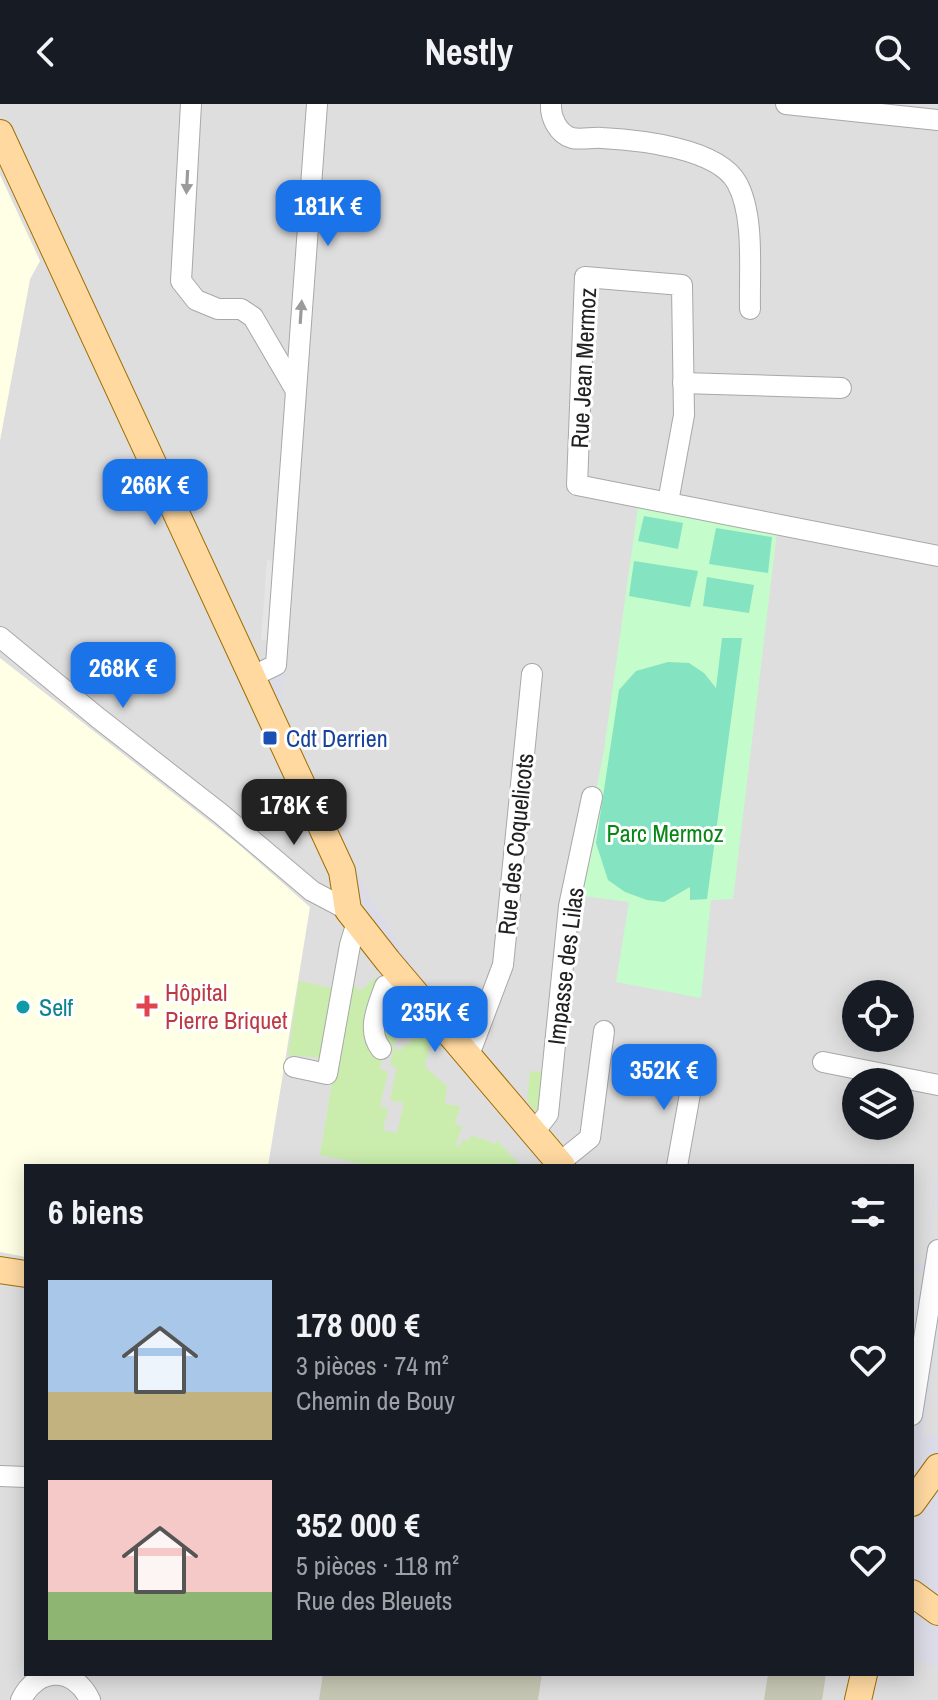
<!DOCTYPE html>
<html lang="fr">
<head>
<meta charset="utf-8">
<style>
	:root { --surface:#171b24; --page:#20242c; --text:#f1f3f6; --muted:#9ea1a6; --accent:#1a73e8 }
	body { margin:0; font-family:"Archivo Narrow",sans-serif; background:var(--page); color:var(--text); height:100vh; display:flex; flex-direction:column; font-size:30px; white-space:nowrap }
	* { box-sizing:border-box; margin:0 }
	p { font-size:26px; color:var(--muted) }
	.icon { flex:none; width:44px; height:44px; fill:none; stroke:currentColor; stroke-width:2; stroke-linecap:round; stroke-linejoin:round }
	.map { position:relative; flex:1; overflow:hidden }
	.sheet { position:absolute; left:24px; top:1060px; width:890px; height:512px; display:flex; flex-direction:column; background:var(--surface); border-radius:0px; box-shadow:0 4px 20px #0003 }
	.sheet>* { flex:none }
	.tools { position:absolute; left:842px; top:876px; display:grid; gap:16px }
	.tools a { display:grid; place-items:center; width:72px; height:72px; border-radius:50%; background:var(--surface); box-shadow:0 4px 20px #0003; font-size:40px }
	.price { position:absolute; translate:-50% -68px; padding:0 18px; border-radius:16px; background:var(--accent); color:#fff; font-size:26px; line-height:52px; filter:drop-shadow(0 2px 4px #0008) }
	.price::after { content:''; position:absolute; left:50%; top:48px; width:24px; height:18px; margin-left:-12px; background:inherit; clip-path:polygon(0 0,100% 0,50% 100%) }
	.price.selected { background:#222; color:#fff }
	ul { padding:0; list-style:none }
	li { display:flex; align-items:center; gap:24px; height:200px; padding:0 24px }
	li span { display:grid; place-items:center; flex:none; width:224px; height:160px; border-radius:0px; color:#555 }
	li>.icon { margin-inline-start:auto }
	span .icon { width:96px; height:96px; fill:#fffc; stroke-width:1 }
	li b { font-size:34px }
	h2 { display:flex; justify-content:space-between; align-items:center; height:96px; padding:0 24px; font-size:34px }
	header { display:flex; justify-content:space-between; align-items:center; height:104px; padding:0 24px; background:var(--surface); font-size:36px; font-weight:700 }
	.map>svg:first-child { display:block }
	.residential { fill:#dfdede; fill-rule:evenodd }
	.education { fill:#feffe4 }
	.construction { fill:#c6c7b3 }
	.grass { fill:#caedad }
	.park { fill:#c5fccb }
	.pitch { fill:#84e3c1 }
	.parking { fill:#e5e5e5 }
	.plaza { fill:#dcdce8 }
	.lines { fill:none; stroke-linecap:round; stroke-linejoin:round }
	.minor-casing { stroke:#a8a8a8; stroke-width:22 }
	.major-casing { stroke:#9f6f00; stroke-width:28 }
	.minor { stroke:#fff; stroke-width:20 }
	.major { stroke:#ffd9a0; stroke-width:26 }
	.oneway { fill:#9b9b9b }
	.transit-dot { fill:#1a4fb4; stroke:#fff; stroke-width:3 }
	.health-dot { fill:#e0444e; stroke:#fff; stroke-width:3 }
	.culture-dot { fill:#0f9aa8; stroke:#fff; stroke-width:3 }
	.labels { text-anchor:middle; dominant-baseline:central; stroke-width:6; stroke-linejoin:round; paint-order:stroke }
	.street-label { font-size:24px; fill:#212121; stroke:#fff }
	.transit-label { font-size:24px; fill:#164399; stroke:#fff; text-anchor:start }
	.park-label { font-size:24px; fill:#088717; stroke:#fff }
	.health-label { font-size:24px; fill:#be3a42; stroke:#fff; text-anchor:start }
	.culture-label { font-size:24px; fill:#0d838f; stroke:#fff; text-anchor:start }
</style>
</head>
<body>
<header><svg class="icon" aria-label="back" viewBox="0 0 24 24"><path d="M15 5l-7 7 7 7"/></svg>Nestly<svg class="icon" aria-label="search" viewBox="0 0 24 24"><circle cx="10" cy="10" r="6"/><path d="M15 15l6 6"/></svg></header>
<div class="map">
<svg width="938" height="1596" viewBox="0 0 938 1596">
	<rect width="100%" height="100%" fill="#f2efe8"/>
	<!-- residential -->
	<path class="residential" d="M0 0H938V1596H0V336L30 175 40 157 0 71ZM856 890H900V934H856ZM856 978H900V1022H856ZM26 1062H912V1570H26Z"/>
	<!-- education -->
	<g class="education">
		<path d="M0 71 40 157 30 175 0 336Z"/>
		<path d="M0 554 237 739 310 803 268 1062H26V1153L0 1148Z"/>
	</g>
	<!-- construction -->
	<g class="construction">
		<path d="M323 1570H542L538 1596H319Z"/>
		<path d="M768 1570H826L822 1596H764Z"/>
	</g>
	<!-- grass -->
	<g class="grass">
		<path d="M377 873 398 896 390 902 385 898 378 905 398 925 394 943 382 940 383 950 380 965 388 968 380 1002 388 1004 383 1026 397 1029 404 999 390 996 397 964 390 961 393 944 401 946 405 940H409L422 924 431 935 425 963 447 982 445 1000 460 1002 455 1020 462 1022 456 1041 460 1042 463 1035 469 1037 471 1031 496 1040 497 1036 521 1062H370L320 1051 349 875 360 887Z"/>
		<path d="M299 877 333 884 320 954 288 951Z"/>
		<path d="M530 967 549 969 541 1014 527 996Z"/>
	</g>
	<!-- park -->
	<path class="park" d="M638 403 777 428 733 795 711 796 701 894 616 878 629 798 576 791 604 646Z"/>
	<!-- pitch -->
	<g class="pitch">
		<path d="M644 412 683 419 678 445 638 437Z"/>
		<path d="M716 424 772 433 768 469 709 460Z"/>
		<path d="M634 457 698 467 690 503 629 492Z"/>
		<path d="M707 473 754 481 749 509 703 502Z"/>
		<path d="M722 534H742L707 795 690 796V783L664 798 647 796 625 788 608 776 596 739 619 586 636 567 668 558 689 559 704 569 716 584Z"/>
	</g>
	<!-- parking -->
	<path class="parking" d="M267 456 278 458 272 537 261 536Z"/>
	<!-- plaza -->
	<g class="plaza">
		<path d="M285 558 281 607 338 722 364 784 419 872 472 935 470 944 362 815 257 573Z"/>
		<path d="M938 1064V1099L934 1100 924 1162 931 1165 912 1255 915 1212 912 1211V1204H916L922 1169 912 1167V1159L923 1160Z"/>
		<path d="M938 1205V1227L922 1331 938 1332V1563L912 1555V1327L913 1322H920Z"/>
	</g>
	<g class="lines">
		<!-- minor casing -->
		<g class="minor-casing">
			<g id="minor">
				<path d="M191 0 181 177 196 196 218 205H241L253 213 295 285"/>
				<path d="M551 0C550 13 558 30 572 34 581 36 593 33 602 34 639 36 718 44 737 79 755 112 749 168 750 205"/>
				<path d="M786 0 938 16"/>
				<path d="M683 279 841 284"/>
				<path d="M668 398 684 311 682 181 585 173 577 381 938 452"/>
				<path d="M0 533 97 613 221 710 312 787 348 806"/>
				<path d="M251 573 276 561 317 0"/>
				<path d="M381 945C366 926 378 902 385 882"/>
				<path d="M469 951 503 861 532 570"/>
				<path d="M823 958 938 981"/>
				<path d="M294 963 327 970 350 841 357 818"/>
				<path d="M534 1028 548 1010 569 802 592 693"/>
				<path d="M559 1059 590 1034 604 927"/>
				<path d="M677 1062 695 962"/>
				<path d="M912 1311 938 1146"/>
				<path d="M0 1372 26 1373"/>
				<path d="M21 1596C37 1563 74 1562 90 1596"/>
			</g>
		</g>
		<!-- major casing -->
		<g class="major-casing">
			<g id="major">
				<path d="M0 29 342 767 348 806 388 857 562 1062"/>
				<path d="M0 1166 26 1170"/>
				<path d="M912 1399 938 1363"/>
				<path d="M912 1489 938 1508"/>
				<path d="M858 1596 864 1570"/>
			</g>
		</g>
		<!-- minor -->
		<use href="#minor" class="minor"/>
		<!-- major -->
		<use href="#major" class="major"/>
	</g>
	<!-- one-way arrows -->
	<defs><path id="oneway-solid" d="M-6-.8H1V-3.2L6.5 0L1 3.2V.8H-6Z" transform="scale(2)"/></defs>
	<g class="oneway">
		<use href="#oneway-solid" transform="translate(187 78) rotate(93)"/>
		<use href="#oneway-solid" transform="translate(301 208) rotate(-86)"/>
	</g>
	<!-- markers -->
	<rect class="transit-dot" x="262" y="626" width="16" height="16" rx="4"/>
	<path class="health-dot" d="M143 890h8v8h8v8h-8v8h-8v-8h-8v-8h8z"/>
	<circle class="culture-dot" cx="23" cy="903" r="8"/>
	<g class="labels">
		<!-- street labels -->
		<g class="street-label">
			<text transform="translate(583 264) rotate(-87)">Rue Jean Mermoz</text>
			<text transform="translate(515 740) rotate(-84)">Rue des Coquelicots</text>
			<text transform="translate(565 862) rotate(-83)">Impasse des Lilas</text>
		</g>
		<!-- transit labels -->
		<g class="transit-label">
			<text x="286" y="634">Cdt Derrien</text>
		</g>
		<!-- park labels -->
		<g class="park-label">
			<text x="665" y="729">Parc Mermoz</text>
		</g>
		<!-- health labels -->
		<g class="health-label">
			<text x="165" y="888">Hôpital<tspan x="165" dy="28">Pierre Briquet</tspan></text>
		</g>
		<!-- culture labels -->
		<g class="culture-label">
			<text x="39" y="903">Self</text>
		</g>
	</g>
</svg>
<div class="tools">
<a><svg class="icon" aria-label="locate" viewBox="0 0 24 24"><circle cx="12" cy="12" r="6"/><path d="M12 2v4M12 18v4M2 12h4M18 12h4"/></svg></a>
<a><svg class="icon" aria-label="layers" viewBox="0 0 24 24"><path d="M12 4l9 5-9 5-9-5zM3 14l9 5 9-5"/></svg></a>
</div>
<b class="price" style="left:328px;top:144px">181K €</b>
<b class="price" style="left:155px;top:423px">266K €</b>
<b class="price" style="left:123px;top:606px">268K €</b>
<b class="price selected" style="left:294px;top:743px">178K €</b>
<b class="price" style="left:435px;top:950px">235K €</b>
<b class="price" style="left:664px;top:1008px">352K €</b>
<section class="sheet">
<h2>6 biens<svg class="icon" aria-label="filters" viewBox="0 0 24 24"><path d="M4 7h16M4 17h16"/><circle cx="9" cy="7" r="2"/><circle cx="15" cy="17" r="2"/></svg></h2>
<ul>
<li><span style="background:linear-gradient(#a9c7e8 70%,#c2b280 0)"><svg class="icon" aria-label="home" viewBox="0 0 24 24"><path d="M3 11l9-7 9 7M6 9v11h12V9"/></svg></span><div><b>178 000 €</b><p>3 pièces · 74 m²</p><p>Chemin de Bouy</p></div><svg class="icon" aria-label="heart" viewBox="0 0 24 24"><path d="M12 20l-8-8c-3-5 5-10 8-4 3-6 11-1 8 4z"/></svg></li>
<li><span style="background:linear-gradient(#f6c9c9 70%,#8fb573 0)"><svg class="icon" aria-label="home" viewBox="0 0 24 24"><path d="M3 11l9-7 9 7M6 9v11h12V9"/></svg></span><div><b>352 000 €</b><p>5 pièces · 118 m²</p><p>Rue des Bleuets</p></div><svg class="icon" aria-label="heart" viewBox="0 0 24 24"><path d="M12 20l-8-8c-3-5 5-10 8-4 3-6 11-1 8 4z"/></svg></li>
</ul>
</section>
</div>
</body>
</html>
